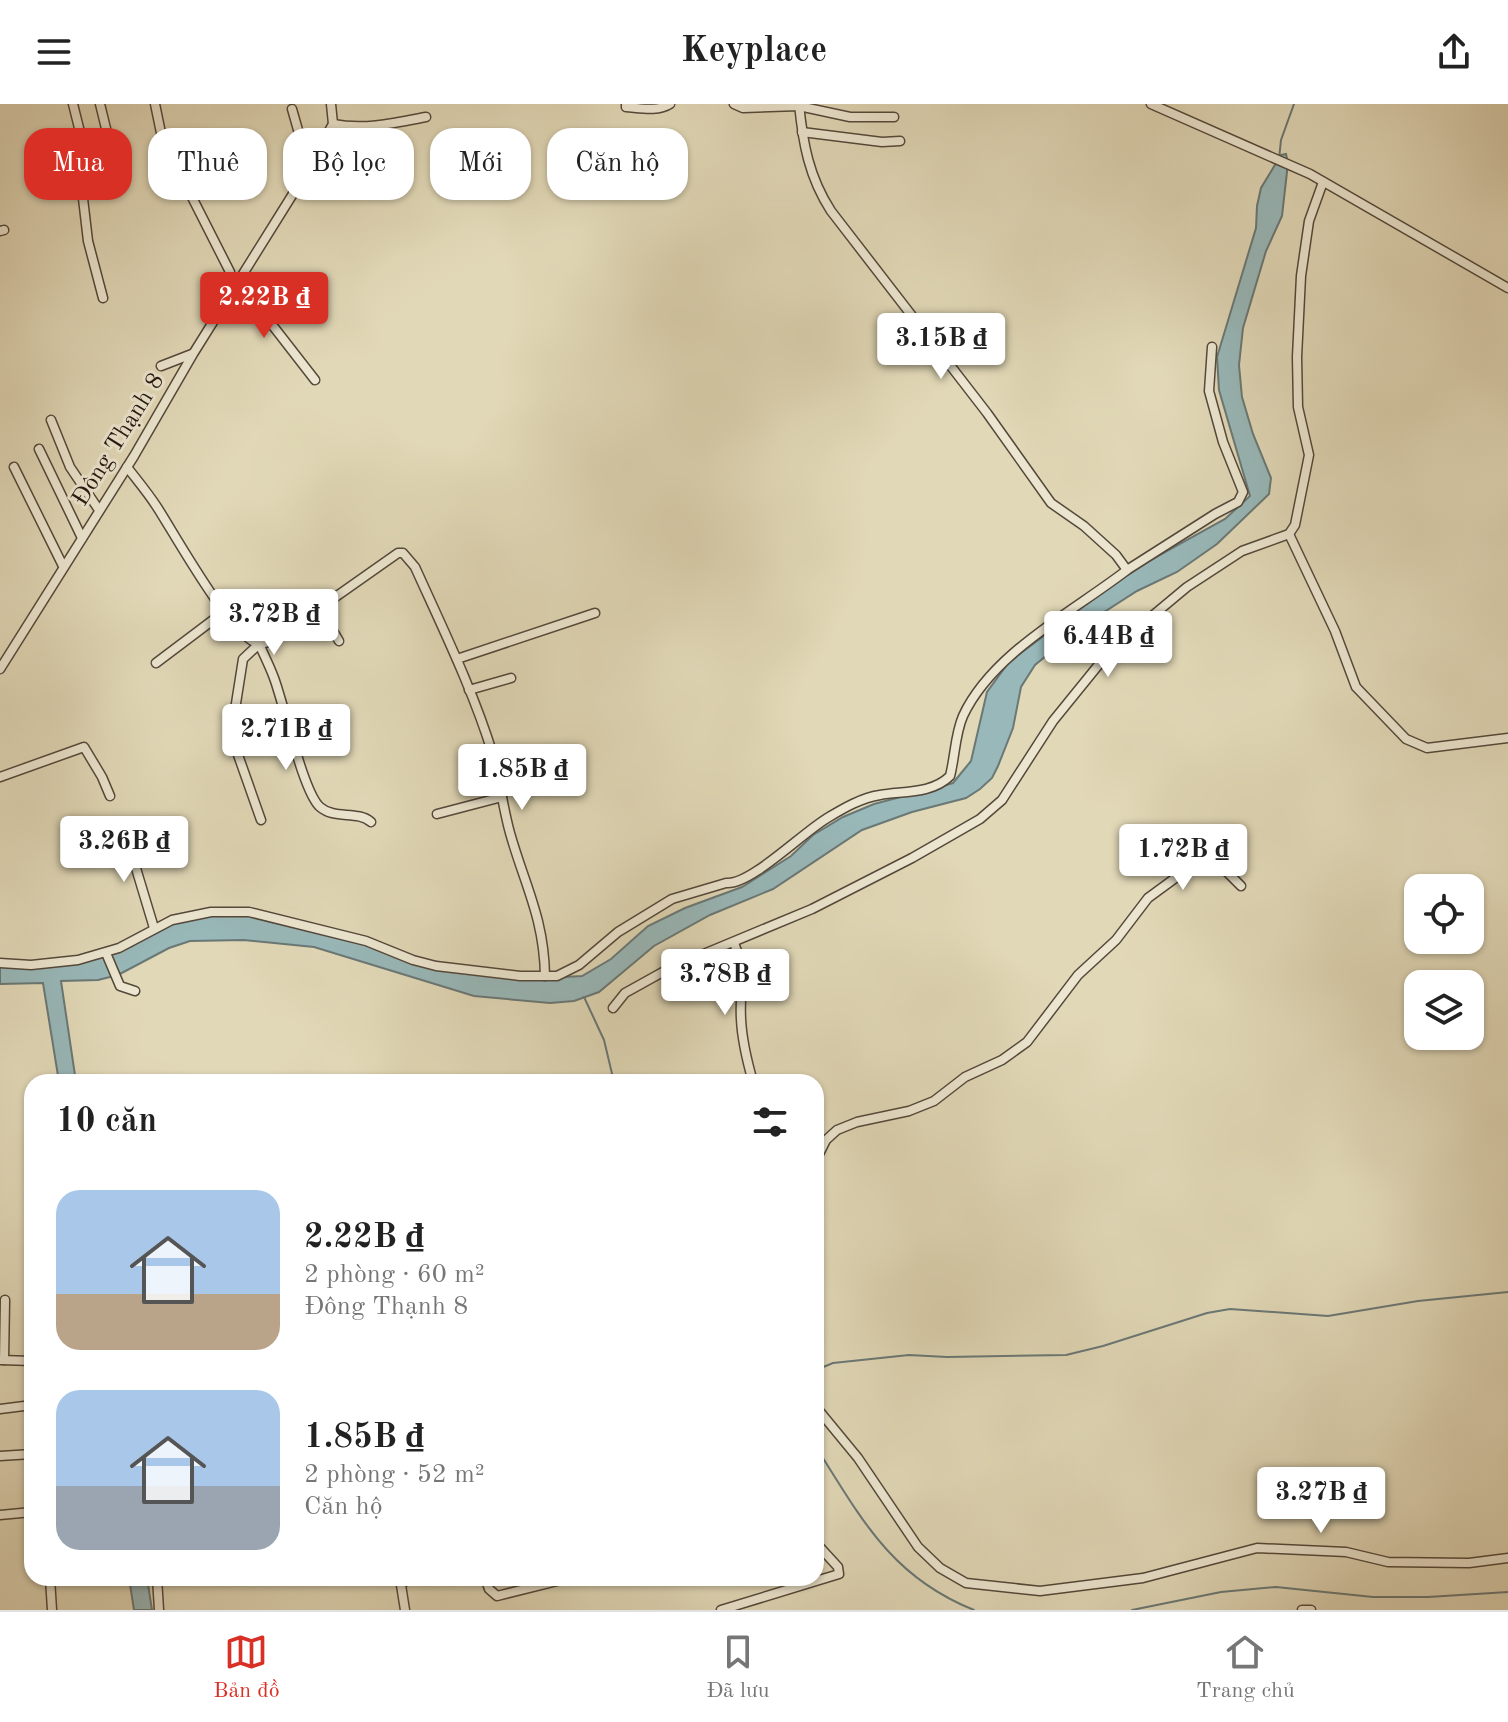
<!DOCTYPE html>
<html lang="vi">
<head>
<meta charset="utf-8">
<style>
	:root { --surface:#fff; --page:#f6f6f6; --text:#222; --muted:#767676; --line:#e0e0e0; --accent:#d93025 }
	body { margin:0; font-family:"Old Standard TT",serif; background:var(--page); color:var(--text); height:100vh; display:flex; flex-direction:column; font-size:30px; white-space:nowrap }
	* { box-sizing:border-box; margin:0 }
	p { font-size:26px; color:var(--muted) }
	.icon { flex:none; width:44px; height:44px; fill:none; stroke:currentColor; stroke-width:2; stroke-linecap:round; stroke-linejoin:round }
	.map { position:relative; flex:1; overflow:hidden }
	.panel { position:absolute; left:24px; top:970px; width:800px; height:512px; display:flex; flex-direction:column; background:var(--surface); border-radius:24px; box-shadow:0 2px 6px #0004 }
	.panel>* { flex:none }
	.hud { position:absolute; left:24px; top:24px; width:800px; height:72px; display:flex; gap:16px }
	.controls { position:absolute; left:1404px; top:770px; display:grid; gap:16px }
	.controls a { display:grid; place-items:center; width:80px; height:80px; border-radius:16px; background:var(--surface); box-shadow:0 2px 6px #0004; font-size:40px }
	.price { position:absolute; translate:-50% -68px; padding:0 18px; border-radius:8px; background:#fff; color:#222; font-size:26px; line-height:52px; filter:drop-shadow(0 2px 4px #0008) }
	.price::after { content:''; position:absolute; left:50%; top:48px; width:24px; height:18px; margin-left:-12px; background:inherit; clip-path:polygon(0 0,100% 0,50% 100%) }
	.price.on { background:var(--accent); color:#fff }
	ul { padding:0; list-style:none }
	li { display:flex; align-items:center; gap:24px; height:200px; padding:0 32px }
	li span { display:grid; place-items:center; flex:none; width:224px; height:160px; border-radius:24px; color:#555 }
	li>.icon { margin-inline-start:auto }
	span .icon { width:96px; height:96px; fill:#fffc; stroke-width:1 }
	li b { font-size:34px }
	h2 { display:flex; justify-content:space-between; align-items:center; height:96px; padding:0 32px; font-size:34px }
	.pill { padding:0 28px; border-radius:24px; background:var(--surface); box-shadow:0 2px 6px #0004; font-size:28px; line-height:72px }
	.pill.on { background:var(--accent); color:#fff }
	header { display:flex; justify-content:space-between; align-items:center; height:104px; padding:0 32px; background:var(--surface); font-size:36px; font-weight:600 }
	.tab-bar { display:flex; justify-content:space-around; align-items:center; height:112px; border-top:2px solid var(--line); background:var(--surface); font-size:22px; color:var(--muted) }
	.tab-bar a { display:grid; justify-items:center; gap:4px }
	.tab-bar .on { color:var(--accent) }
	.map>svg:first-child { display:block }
	.water { fill:#98b8b9; stroke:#6a7876; stroke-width:2 }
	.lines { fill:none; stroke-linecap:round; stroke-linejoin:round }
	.stream { stroke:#6a7876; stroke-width:2 }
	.minor-casing { stroke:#54483b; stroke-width:11 }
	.minor { stroke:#ece6d0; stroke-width:8 }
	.labels { text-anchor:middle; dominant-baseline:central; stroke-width:6; stroke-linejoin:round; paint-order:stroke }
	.street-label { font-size:24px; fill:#251812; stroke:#ece6d0 }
</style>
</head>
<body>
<header><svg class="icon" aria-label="menu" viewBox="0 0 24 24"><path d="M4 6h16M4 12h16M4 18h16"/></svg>Keyplace<svg class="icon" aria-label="share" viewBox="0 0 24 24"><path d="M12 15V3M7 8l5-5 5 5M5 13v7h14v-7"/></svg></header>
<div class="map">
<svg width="1508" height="1506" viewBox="0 0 1508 1506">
	<rect width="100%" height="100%" fill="#e1d8b7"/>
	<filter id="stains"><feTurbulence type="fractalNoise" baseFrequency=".0025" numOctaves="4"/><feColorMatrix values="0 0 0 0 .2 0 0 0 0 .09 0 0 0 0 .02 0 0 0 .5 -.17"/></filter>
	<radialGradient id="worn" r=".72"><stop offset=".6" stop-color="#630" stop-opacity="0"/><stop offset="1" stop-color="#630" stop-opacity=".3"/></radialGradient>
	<!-- water -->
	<g class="water">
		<path d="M1286 50 1288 59 1282 112 1266 147 1243 224 1239 261 1242 293 1253 330 1271 374 1269 390 1217 440 1177 468 1137 487 1081 523 1035 561 1021 583 1013 624 998 662 992 674 980 685 966 694 912 708 862 726 773 785 710 811 654 842 599 888 574 897 550 899 474 892 314 843 244 836 190 837 169 844 118 871 98 876 61 877 76 978H59L43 879 0 880V859L63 858 114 849 132 842 155 826 190 813 254 810 443 860 546 874 582 872 611 855 648 822 685 804 742 783 791 752 813 731 843 713 874 700 953 679 971 657 987 588 1009 558 1098 491 1147 458 1225 415 1250 392 1219 286 1217 253 1256 124 1257 102 1261 84 1281 51Z"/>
		<path d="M129 1474H147L152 1506H134Z"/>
	</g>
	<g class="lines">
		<!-- stream -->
		<g class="stream">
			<path d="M1279 55 1281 36 1294 0"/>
			<path d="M584 893 604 936 614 978"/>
			<path d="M816 1266 833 1259 909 1251 947 1253 1066 1251 1103 1242 1207 1209 1230 1205 1328 1212 1418 1197 1508 1188"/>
			<path d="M816 1343C861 1414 891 1473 974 1506"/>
			<path d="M1132 1506 1221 1488 1276 1483 1373 1493H1428L1508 1488"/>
		</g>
		<!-- minor casing -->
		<g class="minor-casing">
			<g id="minor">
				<path d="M73 0 80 28 76 35 88 137 103 194"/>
				<path d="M100 0 113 53"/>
				<path d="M155 0 161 29"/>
				<path d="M626 0V3C640 4 658 8 670 0"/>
				<path d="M734 0 743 4 799 2 850 13H894"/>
				<path d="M1151 0 1310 70 1508 184"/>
				<path d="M292 5 298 26 315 51"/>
				<path d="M333 20C365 26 395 19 426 13"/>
				<path d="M802 28 882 38 900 37"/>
				<path d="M165 40 230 168 231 186"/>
				<path d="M0 127 4 126"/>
				<path d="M238 177 315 276"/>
				<path d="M161 262 192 250"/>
				<path d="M51 316 70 363 99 406"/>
				<path d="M39 345 82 434"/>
				<path d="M14 363 63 462"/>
				<path d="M127 363C137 376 148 389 157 403 174 429 231 532 257 539 265 541 273 536 280 532L398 449H403L415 463C443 525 473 586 493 651 500 677 503 704 510 729 525 782 544 814 545 872"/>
				<path d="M1289 430 1335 527 1356 583 1406 635 1427 644 1508 634"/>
				<path d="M1127 466 1215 410 1238 398 1243 388 1223 338 1209 287 1212 243"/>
				<path d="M320 505 339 537"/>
				<path d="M457 555 595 509"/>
				<path d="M156 559 225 507"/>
				<path d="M0 565 134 352 193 250 301 77 333 20 331 0"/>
				<path d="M469 586 511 574"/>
				<path d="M231 631 291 630"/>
				<path d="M0 673 84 643 102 673 110 692"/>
				<path d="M437 710 502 693"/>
				<path d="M261 716 231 631 243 555 259 540C264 551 270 563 274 574 284 600 303 688 320 703 335 716 357 706 371 718"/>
				<path d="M118 722 126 731 154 824"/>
				<path d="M734 839C748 874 739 882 741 915 742 937 747 957 753 978"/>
				<path d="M106 849 120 882 135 887"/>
				<path d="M0 859 31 861 78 856 119 844 172 816 211 808H249L366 837 413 856 436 862 520 872H557L579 861 618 828 672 795 726 779C750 782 804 727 829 713 844 704 861 694 880 691 903 687 932 690 950 672 955 653 955 630 963 612 992 549 1074 507 1127 466L1116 451 1084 422 1051 399 987 309 831 107C809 73 803 40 799 0"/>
				<path d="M613 904 625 889 670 864 812 805 912 754 980 715 1002 696 1053 617 1109 548 1187 483 1242 447 1289 430 1295 421 1309 351 1298 303 1297 253 1301 172 1309 117 1323 78"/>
				<path d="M816 1056 826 1036 837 1026 857 1018 909 1007 934 997 965 973 1002 956 1027 938 1078 871 1116 836 1148 794 1204 753 1211 752 1241 782"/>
				<path d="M1 1256 32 1257"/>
				<path d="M4 1256 5 1196"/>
				<path d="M816 1303 858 1354 918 1443 940 1464 966 1479 1040 1487 1143 1474 1257 1444 1346 1448 1388 1458 1469 1459 1508 1454"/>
				<path d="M0 1305 32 1301"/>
				<path d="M0 1352 32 1350"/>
				<path d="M0 1411 32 1408"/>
				<path d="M50 1474 52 1506"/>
				<path d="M157 1474 159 1506"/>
				<path d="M485 1474 489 1485 497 1492 569 1474"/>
				<path d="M405 1506 401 1481 405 1477 420 1474"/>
				<path d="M721 1506 839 1470 838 1463 816 1439"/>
				<path d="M1302 1506H1311"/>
			</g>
		</g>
		<!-- minor -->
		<use href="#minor" class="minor"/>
	</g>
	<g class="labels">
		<!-- street labels -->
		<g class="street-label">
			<text transform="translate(119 336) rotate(-58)">Đông Thạnh 8</text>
		</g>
	</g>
	<rect width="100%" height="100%" filter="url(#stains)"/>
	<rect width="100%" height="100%" fill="url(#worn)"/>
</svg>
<div class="controls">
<a><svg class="icon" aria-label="locate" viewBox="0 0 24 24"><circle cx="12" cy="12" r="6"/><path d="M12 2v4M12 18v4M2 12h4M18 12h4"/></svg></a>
<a><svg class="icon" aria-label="layers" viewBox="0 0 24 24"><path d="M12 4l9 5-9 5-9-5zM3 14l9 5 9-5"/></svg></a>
</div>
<b class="price on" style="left:264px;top:236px">2.22B ₫</b>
<b class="price" style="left:941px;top:277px">3.15B ₫</b>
<b class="price" style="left:274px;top:553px">3.72B ₫</b>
<b class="price" style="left:1108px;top:575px">6.44B ₫</b>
<b class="price" style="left:286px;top:668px">2.71B ₫</b>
<b class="price" style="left:522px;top:708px">1.85B ₫</b>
<b class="price" style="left:124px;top:780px">3.26B ₫</b>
<b class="price" style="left:1183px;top:788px">1.72B ₫</b>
<b class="price" style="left:725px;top:913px">3.78B ₫</b>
<b class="price" style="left:1321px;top:1431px">3.27B ₫</b>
<div class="hud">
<a class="pill on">Mua</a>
<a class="pill">Thuê</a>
<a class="pill">Bộ lọc</a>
<a class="pill">Mới</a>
<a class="pill">Căn hộ</a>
</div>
<section class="panel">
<h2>10 căn<svg class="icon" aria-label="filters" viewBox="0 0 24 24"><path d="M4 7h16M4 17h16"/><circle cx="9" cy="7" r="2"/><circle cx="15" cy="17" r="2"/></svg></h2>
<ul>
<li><span style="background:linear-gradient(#a9c7e8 65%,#b9a48a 0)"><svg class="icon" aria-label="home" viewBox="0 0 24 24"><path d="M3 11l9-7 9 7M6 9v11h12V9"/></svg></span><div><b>2.22B ₫</b><p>2 phòng · 60 m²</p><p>Đông Thạnh 8</p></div></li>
<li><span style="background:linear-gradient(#a9c7e8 60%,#9aa5b1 0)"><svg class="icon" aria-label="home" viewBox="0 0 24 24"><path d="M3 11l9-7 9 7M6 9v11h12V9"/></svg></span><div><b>1.85B ₫</b><p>2 phòng · 52 m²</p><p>Căn hộ</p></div></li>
</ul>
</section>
</div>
<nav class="tab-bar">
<a class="on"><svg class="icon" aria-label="map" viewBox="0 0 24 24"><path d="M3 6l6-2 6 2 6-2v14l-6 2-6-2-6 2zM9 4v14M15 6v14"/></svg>Bản đồ</a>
<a><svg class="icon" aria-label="saved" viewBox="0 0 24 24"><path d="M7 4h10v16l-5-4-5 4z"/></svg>Đã lưu</a>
<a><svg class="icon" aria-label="home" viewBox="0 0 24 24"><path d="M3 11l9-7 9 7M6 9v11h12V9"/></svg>Trang chủ</a>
</nav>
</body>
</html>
